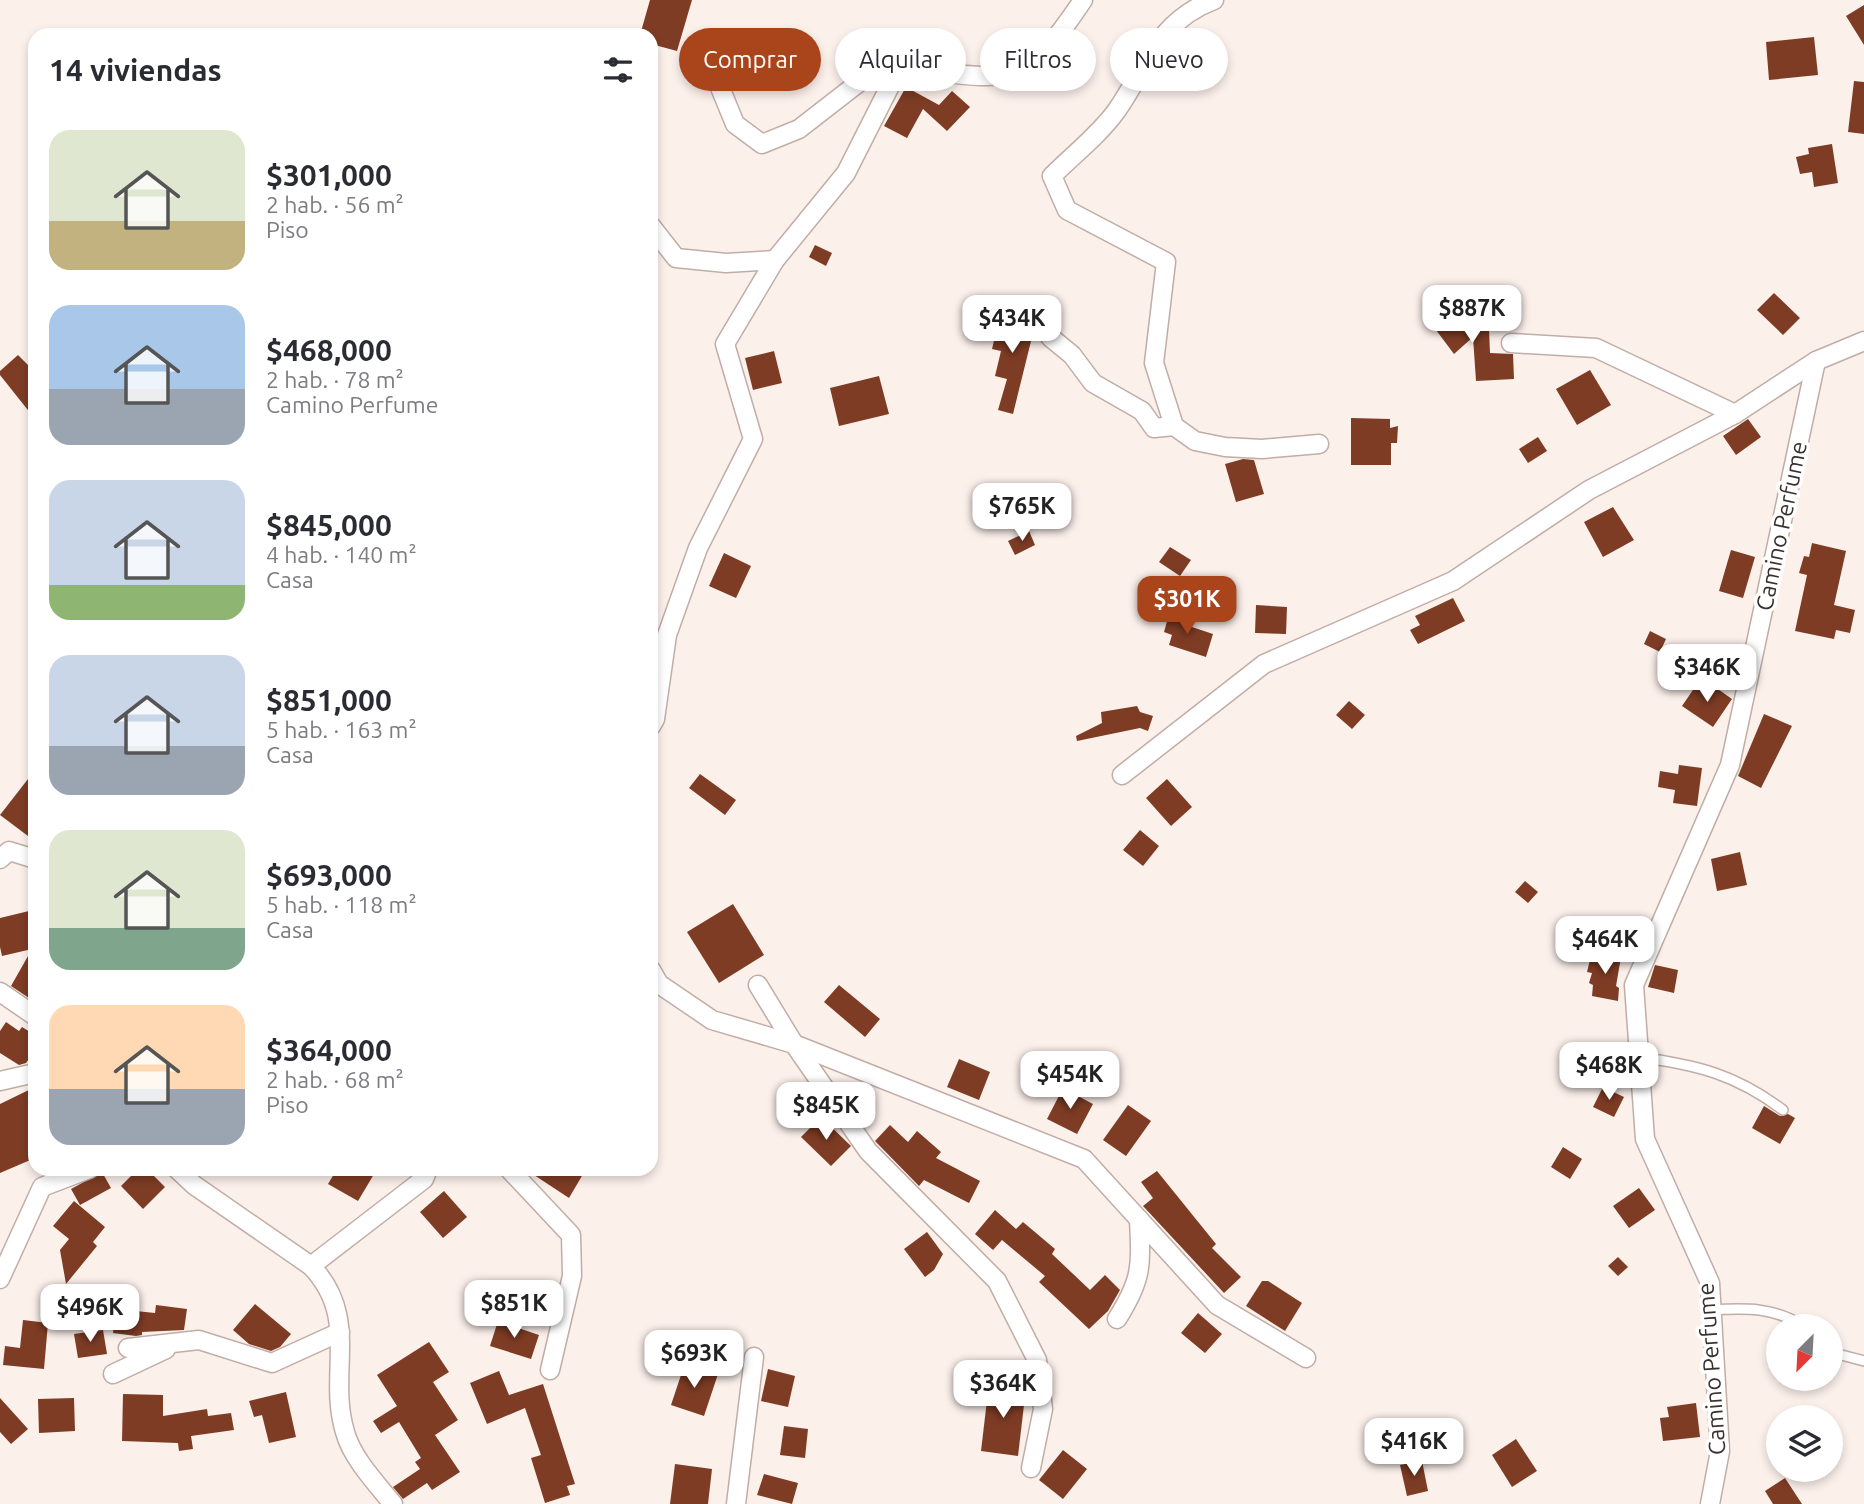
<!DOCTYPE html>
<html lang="es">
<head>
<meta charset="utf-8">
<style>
	:root { --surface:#fff; --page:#f7f7f7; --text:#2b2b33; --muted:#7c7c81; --accent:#aa441a }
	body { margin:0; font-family:Ubuntu,sans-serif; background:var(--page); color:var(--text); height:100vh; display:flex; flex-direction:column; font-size:26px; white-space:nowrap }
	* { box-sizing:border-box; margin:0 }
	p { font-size:23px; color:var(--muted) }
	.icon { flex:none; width:38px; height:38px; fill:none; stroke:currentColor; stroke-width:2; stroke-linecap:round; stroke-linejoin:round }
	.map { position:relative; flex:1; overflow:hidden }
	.sheet { position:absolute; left:28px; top:28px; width:630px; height:1148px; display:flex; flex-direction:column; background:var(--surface); border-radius:21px; box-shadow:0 4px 10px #0003 }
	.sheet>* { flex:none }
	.hud { position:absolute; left:679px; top:28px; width:665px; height:63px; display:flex; gap:14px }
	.needle { width:46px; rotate:204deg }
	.tools { position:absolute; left:1766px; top:1314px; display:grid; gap:14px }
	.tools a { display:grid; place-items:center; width:77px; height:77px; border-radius:50%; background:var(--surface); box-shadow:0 4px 10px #0003; font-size:35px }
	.price { position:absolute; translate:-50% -60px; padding:0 16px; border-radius:14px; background:#fff; color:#222; font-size:23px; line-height:46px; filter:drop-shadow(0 2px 4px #0008) }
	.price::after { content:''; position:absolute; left:50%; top:42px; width:21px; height:16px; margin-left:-10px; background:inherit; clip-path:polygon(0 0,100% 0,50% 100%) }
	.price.selected { background:var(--accent); color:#fff }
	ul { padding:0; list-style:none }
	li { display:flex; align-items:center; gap:21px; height:175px; padding:0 21px }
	li span { display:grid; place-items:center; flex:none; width:196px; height:140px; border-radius:21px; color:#555 }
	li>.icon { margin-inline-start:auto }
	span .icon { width:84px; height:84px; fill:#fffc; stroke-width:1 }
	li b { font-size:30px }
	h2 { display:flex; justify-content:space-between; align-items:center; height:84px; padding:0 21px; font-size:30px }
	.chip { padding:0 24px; border-radius:32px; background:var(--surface); box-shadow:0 4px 10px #0003; font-size:24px; line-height:63px }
	.chip.selected { background:var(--accent); color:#fff }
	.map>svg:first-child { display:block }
	.building { fill:#7e3c24 }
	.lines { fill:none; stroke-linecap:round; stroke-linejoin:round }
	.service-casing { stroke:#c1ada6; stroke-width:12 }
	.minor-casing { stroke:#c1ada6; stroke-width:21 }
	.service { stroke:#fff; stroke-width:9 }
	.minor { stroke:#fff; stroke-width:18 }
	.labels { text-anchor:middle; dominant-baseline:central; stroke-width:7; stroke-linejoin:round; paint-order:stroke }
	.street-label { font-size:23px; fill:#39312e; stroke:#fff }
</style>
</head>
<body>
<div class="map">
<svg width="1864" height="1504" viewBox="0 0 1864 1504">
	<rect width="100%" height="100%" fill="#fcf0eb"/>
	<!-- building -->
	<g class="building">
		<path d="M650 0H692L677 51 651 44V35H640Z"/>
		<path d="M1864 5V45L1846 16Z"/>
		<path d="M1814 37 1818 75 1769 80 1766 42Z"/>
		<path d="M1854 81 1864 82V134L1848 132Z"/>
		<path d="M906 87 939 105 952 91 970 107 947 131 923 109 907 138 884 126Z"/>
		<path d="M1832 144 1838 183 1814 187 1812 172 1800 174 1796 157 1809 154 1808 148Z"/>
		<path d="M815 245 832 253 826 266 809 257Z"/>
		<path d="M1774 293 1800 318 1783 335 1757 310Z"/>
		<path d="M1428 309 1465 312 1463 331 1489 329 1490 353 1513 354 1514 379 1476 381 1473 337 1454 354 1433 326H1427Z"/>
		<path d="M1001 312 1036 321 1013 414 998 410 1007 379 995 376 1001 351 992 349Z"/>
		<path d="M774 351 782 383 753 390 745 358Z"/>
		<path d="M18 355 35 372V419L0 375V371Z"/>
		<path d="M1590 370 1611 405 1577 425 1556 389Z"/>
		<path d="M879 376 889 414 839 426 830 388Z"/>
		<path d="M1351 418 1390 419V428L1398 426 1397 443H1391V465H1351Z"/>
		<path d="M1748 419 1761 437 1736 455 1723 436Z"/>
		<path d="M1538 437 1547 451 1528 463 1519 449Z"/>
		<path d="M1243 459 1254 460 1264 494 1236 502 1225 464Z"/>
		<path d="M1613 507 1634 540 1603 557 1584 522Z"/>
		<path d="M1029 531 1035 545 1015 555 1008 541Z"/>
		<path d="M1812 543 1846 551 1834 605 1855 610 1850 633 1836 630 1834 639 1795 631 1807 575 1799 573 1804 556 1809 557Z"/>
		<path d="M1170 547 1191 560 1180 576 1159 562Z"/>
		<path d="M1731 550 1755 557 1743 598 1719 591Z"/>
		<path d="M724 553 751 566 736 598 709 586Z"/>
		<path d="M1453 598 1465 621 1418 644 1410 630 1420 625 1415 616Z"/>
		<path d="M1256 605 1287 607 1286 634 1255 633Z"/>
		<path d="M1170 611 1186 616 1183 624 1213 634 1206 657 1169 645 1172 635 1164 632Z"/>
		<path d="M1650 631 1666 639 1660 652 1644 644Z"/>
		<path d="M1697 684 1710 693 1715 687 1732 699 1713 727 1682 706Z"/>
		<path d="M1349 701 1365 715 1352 729 1336 715Z"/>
		<path d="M1137 706 1140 712 1153 716 1148 731 1140 728 1077 741 1076 736 1102 723 1101 712Z"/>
		<path d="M1764 714 1792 726 1761 788 1738 776Z"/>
		<path d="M1679 765 1702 768 1697 806 1673 803 1675 790 1658 787 1660 771 1678 774Z"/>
		<path d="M35 770V827L28 836 0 815Z"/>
		<path d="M700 774 736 800 725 815 689 788Z"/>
		<path d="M1167 779 1192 807 1171 826 1146 798Z"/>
		<path d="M1140 830 1159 846 1143 866 1123 850Z"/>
		<path d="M1740 852 1747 885 1717 891 1711 859Z"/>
		<path d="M1525 881 1538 892 1528 903 1515 892Z"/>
		<path d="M733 904 764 955 719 983 687 932Z"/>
		<path d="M29 911 35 940V1002L11 986 32 949 2 956 0 947V918Z"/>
		<path d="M1592 952 1621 957 1616 986 1619 988 1618 1001 1592 996 1593 985 1589 983 1592 973 1587 972Z"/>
		<path d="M1655 965 1678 970 1674 993 1648 987Z"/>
		<path d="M839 985 880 1019 865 1037 824 1002Z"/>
		<path d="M6 1022 19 1031 22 1027 35 1035V1050L26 1063 19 1065 0 1053V1031Z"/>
		<path d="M959 1059 990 1072 979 1100 947 1087Z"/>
		<path d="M35 1087V1158L0 1173V1104Z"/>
		<path d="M1603 1087 1624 1097 1614 1117 1593 1107Z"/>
		<path d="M1063 1088 1093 1104 1077 1134 1047 1119Z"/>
		<path d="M1128 1105 1151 1121 1126 1156 1103 1140Z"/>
		<path d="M1764 1106 1780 1116 1788 1114 1795 1118 1780 1144 1752 1128Z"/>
		<path d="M821 1117 851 1146 831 1166 801 1137Z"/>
		<path d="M890 1125 908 1142 917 1131 941 1152 936 1158 980 1181 969 1203 924 1180 919 1186 875 1141Z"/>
		<path d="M1563 1147 1582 1159 1570 1179 1551 1167Z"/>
		<path d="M138 1169H147L165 1187 143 1209 121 1186Z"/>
		<path d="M337 1169H377L358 1201 328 1184Z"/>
		<path d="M525 1169H586L569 1198Z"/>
		<path d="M1157 1171 1216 1244 1212 1248 1241 1277 1224 1293 1143 1206 1153 1198 1141 1182Z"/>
		<path d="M102 1172 111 1188 80 1205 71 1189Z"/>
		<path d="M1639 1188 1655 1210 1629 1228 1613 1206Z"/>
		<path d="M444 1191 467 1217 443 1238 420 1212Z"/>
		<path d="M74 1201 105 1227 93 1242 97 1246 66 1284 60 1250 69 1239 53 1226Z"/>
		<path d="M995 1210 1016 1229 1023 1222 1055 1249 1052 1254 1090 1290 1105 1275 1120 1290 1108 1311 1089 1329 1039 1282 1045 1276 1002 1240 993 1250 975 1234Z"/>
		<path d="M927 1232 943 1254 934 1270 925 1277 904 1249Z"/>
		<path d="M1618 1257 1628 1267 1618 1276 1608 1266Z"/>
		<path d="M1262 1281H1268L1302 1303 1285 1331 1246 1306Z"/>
		<path d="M255 1304 291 1334 280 1347 271 1351 249 1344 233 1330Z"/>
		<path d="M156 1305 187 1309 184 1330 142 1332V1335L136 1336 113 1333 116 1309 155 1313Z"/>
		<path d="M1198 1313 1222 1334 1205 1353 1181 1333Z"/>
		<path d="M23 1320 48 1323 44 1369 3 1365 5 1346 20 1348Z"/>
		<path d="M498 1321 539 1335 531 1359 490 1346Z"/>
		<path d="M103 1330 107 1354 78 1358 74 1334Z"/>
		<path d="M429 1342 449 1372 433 1382 458 1420 435 1435 460 1472 432 1490 427 1483 403 1499 393 1487 420 1469 415 1462 421 1458 399 1422 381 1433 373 1421 397 1406 377 1375Z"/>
		<path d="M685 1363 718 1374 704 1416 671 1405Z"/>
		<path d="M768 1369 795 1376 788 1407 761 1401Z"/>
		<path d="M499 1371 509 1395 543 1384 575 1484 567 1486 570 1495 545 1503 531 1458 541 1455 525 1408 487 1424 470 1383Z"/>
		<path d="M989 1383 1026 1388 1018 1456 981 1451Z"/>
		<path d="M286 1392 296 1437 269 1443 262 1415 254 1417 249 1401Z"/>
		<path d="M123 1394 163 1395V1416L207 1409 208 1416 231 1413 234 1430 191 1436 193 1449 179 1451 178 1443 122 1441Z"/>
		<path d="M0 1398 28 1429 11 1444 0 1432Z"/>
		<path d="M74 1398 75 1431 39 1433 38 1399Z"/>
		<path d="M1696 1403 1700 1437 1663 1441 1660 1418 1669 1417 1667 1407Z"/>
		<path d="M784 1426 808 1429 805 1458 780 1455Z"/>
		<path d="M1516 1439 1537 1471 1512 1487 1492 1455Z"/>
		<path d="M1063 1450 1087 1469 1063 1499 1039 1480Z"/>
		<path d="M1422 1461 1428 1491 1407 1496 1400 1465Z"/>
		<path d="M675 1464 712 1469 708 1504H670Z"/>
		<path d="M764 1474 798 1483 792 1504 757 1495Z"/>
		<path d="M1785 1478 1802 1504H1773L1765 1491Z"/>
	</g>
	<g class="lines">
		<!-- service casing -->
		<g class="service-casing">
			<g id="service">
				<path d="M1639 1057C1697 1065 1735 1074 1783 1110"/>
				<path d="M1711 1310C1747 1308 1773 1307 1804 1326"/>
				<path d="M1830 1352 1864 1361"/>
			</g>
		</g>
		<!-- minor casing -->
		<g class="minor-casing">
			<g id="minor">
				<path d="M1214 0C1158 21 1148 65 1117 110 1100 134 1073 155 1052 176L1067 210 1166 262 1154 363 1174 426 1195 441 1225 447 1262 449 1319 444"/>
				<path d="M701 41 735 124 762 144 799 129 893 56 913 69"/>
				<path d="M651 226 676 258 726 263 775 260"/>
				<path d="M1050 337 1072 355 1093 383 1142 411 1154 428 1174 426"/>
				<path d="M1511 343 1596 348 1735 414"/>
				<path d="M651 726 655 719 667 635 698 548 753 439 725 344 775 260 846 173 891 84 913 69C1013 81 1024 88 1083 0"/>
				<path d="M1122 775 1264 664 1453 581 1589 490 1735 414 1816 361 1864 341"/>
				<path d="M0 859 9 851 35 859"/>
				<path d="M651 970 659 984 712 1020 794 1044 868 1151 997 1281 1037 1360 1043 1409 1031 1468"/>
				<path d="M758 985 794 1044 1084 1159 1217 1305 1306 1358"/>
				<path d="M0 992 35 1016"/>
				<path d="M0 1081 35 1073"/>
				<path d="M177 1169 194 1185 311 1266C361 1318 327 1373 345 1432 352 1458 376 1483 393 1504"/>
				<path d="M509 1169 571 1235 572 1276 550 1370"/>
				<path d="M311 1266 424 1179 428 1169"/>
				<path d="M0 1279 42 1187 89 1169"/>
				<path d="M1117 1319C1143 1278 1141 1265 1139 1219"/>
				<path d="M128 1348 199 1340 272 1363 340 1332"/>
				<path d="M113 1374 166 1349"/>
				<path d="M736 1504 754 1357"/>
				<path d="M1710 1504 1720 1451 1710 1283 1645 1139 1634 985 1730 765 1816 361"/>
			</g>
		</g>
		<!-- service -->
		<use href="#service" class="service"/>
		<!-- minor -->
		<use href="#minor" class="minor"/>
	</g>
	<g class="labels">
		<!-- street labels -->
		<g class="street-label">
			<text transform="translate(1781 526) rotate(-78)">Camino Perfume</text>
			<text transform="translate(1711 1369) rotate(-94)">Camino Perfume</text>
		</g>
	</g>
</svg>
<div class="tools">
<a><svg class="needle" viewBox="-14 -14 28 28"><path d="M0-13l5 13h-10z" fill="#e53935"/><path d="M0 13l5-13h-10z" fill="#7c7c81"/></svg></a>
<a><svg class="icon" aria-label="layers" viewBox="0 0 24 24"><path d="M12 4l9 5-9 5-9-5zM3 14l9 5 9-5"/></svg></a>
</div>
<b class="price" style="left:1472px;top:345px">$887K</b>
<b class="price" style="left:1012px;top:355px">$434K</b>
<b class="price" style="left:1022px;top:543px">$765K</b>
<b class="price selected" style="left:1187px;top:636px">$301K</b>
<b class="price" style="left:1707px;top:704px">$346K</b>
<b class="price" style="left:1605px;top:976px">$464K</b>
<b class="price" style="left:1609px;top:1102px">$468K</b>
<b class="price" style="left:1070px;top:1111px">$454K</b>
<b class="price" style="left:826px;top:1142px">$845K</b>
<b class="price" style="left:514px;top:1340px">$851K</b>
<b class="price" style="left:90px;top:1344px">$496K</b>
<b class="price" style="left:694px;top:1390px">$693K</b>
<b class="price" style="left:1003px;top:1420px">$364K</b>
<b class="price" style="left:1414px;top:1478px">$416K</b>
<div class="hud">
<a class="chip selected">Comprar</a>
<a class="chip">Alquilar</a>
<a class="chip">Filtros</a>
<a class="chip">Nuevo</a>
</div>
<section class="sheet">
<h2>14 viviendas<svg class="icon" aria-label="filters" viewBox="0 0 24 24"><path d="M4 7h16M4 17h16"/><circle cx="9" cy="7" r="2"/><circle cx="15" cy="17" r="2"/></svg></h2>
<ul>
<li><span style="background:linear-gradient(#dfe7d0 65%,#c2b280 0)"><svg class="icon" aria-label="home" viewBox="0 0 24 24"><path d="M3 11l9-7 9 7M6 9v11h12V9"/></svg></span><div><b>$301,000</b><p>2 hab. · 56 m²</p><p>Piso</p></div></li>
<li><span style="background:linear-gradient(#a9c7e8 60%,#9aa5b1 0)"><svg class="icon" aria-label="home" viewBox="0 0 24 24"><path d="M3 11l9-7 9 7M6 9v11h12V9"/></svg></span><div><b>$468,000</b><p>2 hab. · 78 m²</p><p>Camino Perfume</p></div></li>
<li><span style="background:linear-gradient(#c9d6e8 75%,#8fb573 0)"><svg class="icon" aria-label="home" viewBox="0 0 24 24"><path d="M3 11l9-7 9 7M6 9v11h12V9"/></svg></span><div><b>$845,000</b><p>4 hab. · 140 m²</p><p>Casa</p></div></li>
<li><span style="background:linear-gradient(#c9d6e8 65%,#9aa5b1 0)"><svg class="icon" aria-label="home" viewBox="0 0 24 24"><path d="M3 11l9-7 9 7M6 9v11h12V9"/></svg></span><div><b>$851,000</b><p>5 hab. · 163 m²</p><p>Casa</p></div></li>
<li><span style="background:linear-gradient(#dfe7d0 70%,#7fa58c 0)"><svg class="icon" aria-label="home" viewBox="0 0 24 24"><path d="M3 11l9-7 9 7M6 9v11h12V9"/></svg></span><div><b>$693,000</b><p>5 hab. · 118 m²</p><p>Casa</p></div></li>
<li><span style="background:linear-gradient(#ffd9b3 60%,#9aa5b1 0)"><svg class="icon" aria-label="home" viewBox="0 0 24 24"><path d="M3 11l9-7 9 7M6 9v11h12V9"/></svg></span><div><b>$364,000</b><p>2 hab. · 68 m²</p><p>Piso</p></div></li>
</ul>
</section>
</div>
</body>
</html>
